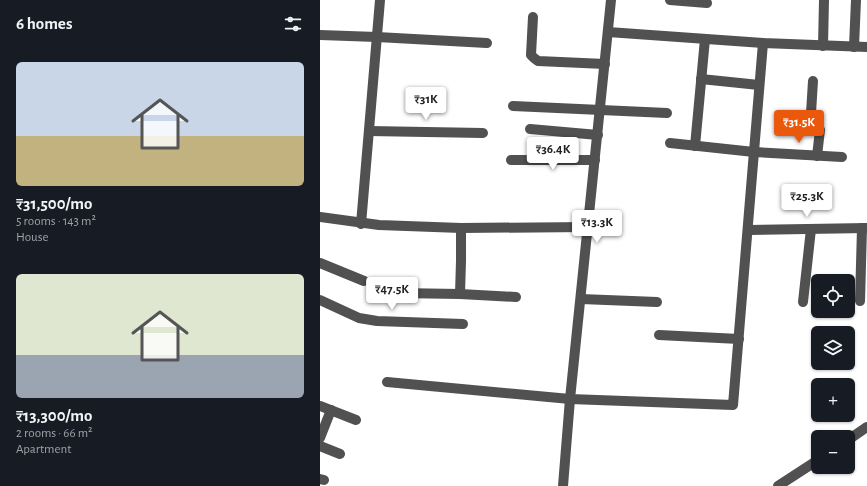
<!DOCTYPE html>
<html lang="en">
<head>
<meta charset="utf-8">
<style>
	:root { --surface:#171b24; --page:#242831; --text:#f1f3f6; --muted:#9ea1a6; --accent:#ea580c }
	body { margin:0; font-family:"Alegreya Sans",sans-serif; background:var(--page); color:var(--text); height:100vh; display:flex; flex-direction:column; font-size:15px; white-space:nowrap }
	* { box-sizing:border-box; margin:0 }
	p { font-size:13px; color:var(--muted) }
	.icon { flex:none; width:22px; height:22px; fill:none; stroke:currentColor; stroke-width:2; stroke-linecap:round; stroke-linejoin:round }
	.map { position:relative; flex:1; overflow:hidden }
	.details { display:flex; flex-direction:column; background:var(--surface); width:320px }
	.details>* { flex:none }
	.controls { position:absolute; left:491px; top:274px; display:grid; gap:8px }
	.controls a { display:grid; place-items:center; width:44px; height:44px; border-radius:6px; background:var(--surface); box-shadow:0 1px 3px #0004; font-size:20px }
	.price { position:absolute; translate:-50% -34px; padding:0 9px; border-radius:4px; background:#fff; color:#222; font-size:13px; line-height:26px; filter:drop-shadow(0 1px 2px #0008) }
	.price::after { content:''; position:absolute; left:50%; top:24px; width:12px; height:9px; margin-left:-6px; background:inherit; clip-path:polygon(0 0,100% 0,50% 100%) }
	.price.selected { background:var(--accent); color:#fff }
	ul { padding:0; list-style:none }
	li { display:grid; align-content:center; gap:8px; height:212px; padding:0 16px }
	li span { display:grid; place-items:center; height:124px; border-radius:6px; color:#555 }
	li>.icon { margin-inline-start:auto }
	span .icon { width:72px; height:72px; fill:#fffc; stroke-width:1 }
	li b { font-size:17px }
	h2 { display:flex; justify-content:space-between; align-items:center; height:48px; padding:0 16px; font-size:17px }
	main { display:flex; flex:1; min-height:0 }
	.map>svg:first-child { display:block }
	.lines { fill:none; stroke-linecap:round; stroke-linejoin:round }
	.minor { stroke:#515151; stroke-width:10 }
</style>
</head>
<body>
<main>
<section class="details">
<h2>6 homes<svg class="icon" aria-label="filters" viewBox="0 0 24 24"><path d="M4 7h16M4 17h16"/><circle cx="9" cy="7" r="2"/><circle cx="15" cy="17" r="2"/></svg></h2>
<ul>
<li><span style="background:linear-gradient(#c9d6e8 60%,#c2b280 0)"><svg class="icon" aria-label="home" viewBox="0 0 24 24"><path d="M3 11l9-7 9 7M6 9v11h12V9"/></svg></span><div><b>₹31,500/mo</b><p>5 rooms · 143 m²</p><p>House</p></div></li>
<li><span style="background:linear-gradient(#dfe7d0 65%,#9aa5b1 0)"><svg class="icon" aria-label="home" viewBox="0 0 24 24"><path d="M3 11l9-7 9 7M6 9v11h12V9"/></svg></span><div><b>₹13,300/mo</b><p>2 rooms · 66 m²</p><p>Apartment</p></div></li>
</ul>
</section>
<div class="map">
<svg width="547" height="486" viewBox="0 0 547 486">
	<rect width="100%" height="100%" fill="#fff"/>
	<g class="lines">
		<!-- minor -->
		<g class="minor">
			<path d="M350 0 387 3"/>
			<path d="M213 17 211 55 214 58 218 61 285 64"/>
			<path d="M288 32 443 43 547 47"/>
			<path d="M0 35 57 37 167 43"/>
			<path d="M503 46 504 0"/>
			<path d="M534 47 536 0"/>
			<path d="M381 79 439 85"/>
			<path d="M493 81 491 113V119L498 126 500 130 497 156"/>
			<path d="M193 106 347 113"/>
			<path d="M210 129 278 135"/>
			<path d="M49 131 163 133"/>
			<path d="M350 143 434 152 522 157"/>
			<path d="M375 146 385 39"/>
			<path d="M191 160H275"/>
			<path d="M0 217 59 225 141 228 268 227"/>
			<path d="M41 224 60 0"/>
			<path d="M428 230 547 228"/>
			<path d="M0 263 44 281"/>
			<path d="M77 293 140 294 196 297"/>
			<path d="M140 294 141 261V228"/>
			<path d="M261 299 337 302"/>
			<path d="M0 300 39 318 57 321 143 324"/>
			<path d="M540 301 542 228"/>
			<path d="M483 302 491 229"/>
			<path d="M339 335 419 339"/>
			<path d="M67 382 250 399 413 405 443 43"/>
			<path d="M0 406 36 420"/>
			<path d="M0 438 11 410"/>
			<path d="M528 440 547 427"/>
			<path d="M0 446 20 454"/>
			<path d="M0 479 4 480"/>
			<path d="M243 486 250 399 291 0"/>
			<path d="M458 486 498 460"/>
		</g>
	</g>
</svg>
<div class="controls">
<a><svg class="icon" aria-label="locate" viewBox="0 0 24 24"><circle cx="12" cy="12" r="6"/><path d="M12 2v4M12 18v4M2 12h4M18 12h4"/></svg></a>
<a><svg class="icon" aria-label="layers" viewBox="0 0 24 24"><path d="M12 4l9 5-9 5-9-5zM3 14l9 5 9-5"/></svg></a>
<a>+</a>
<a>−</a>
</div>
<b class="price" style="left:106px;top:121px">₹31K</b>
<b class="price selected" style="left:479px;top:144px">₹31.5K</b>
<b class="price" style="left:233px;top:171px">₹36.4K</b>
<b class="price" style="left:487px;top:218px">₹25.3K</b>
<b class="price" style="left:277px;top:244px">₹13.3K</b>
<b class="price" style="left:72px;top:311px">₹47.5K</b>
</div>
</main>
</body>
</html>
